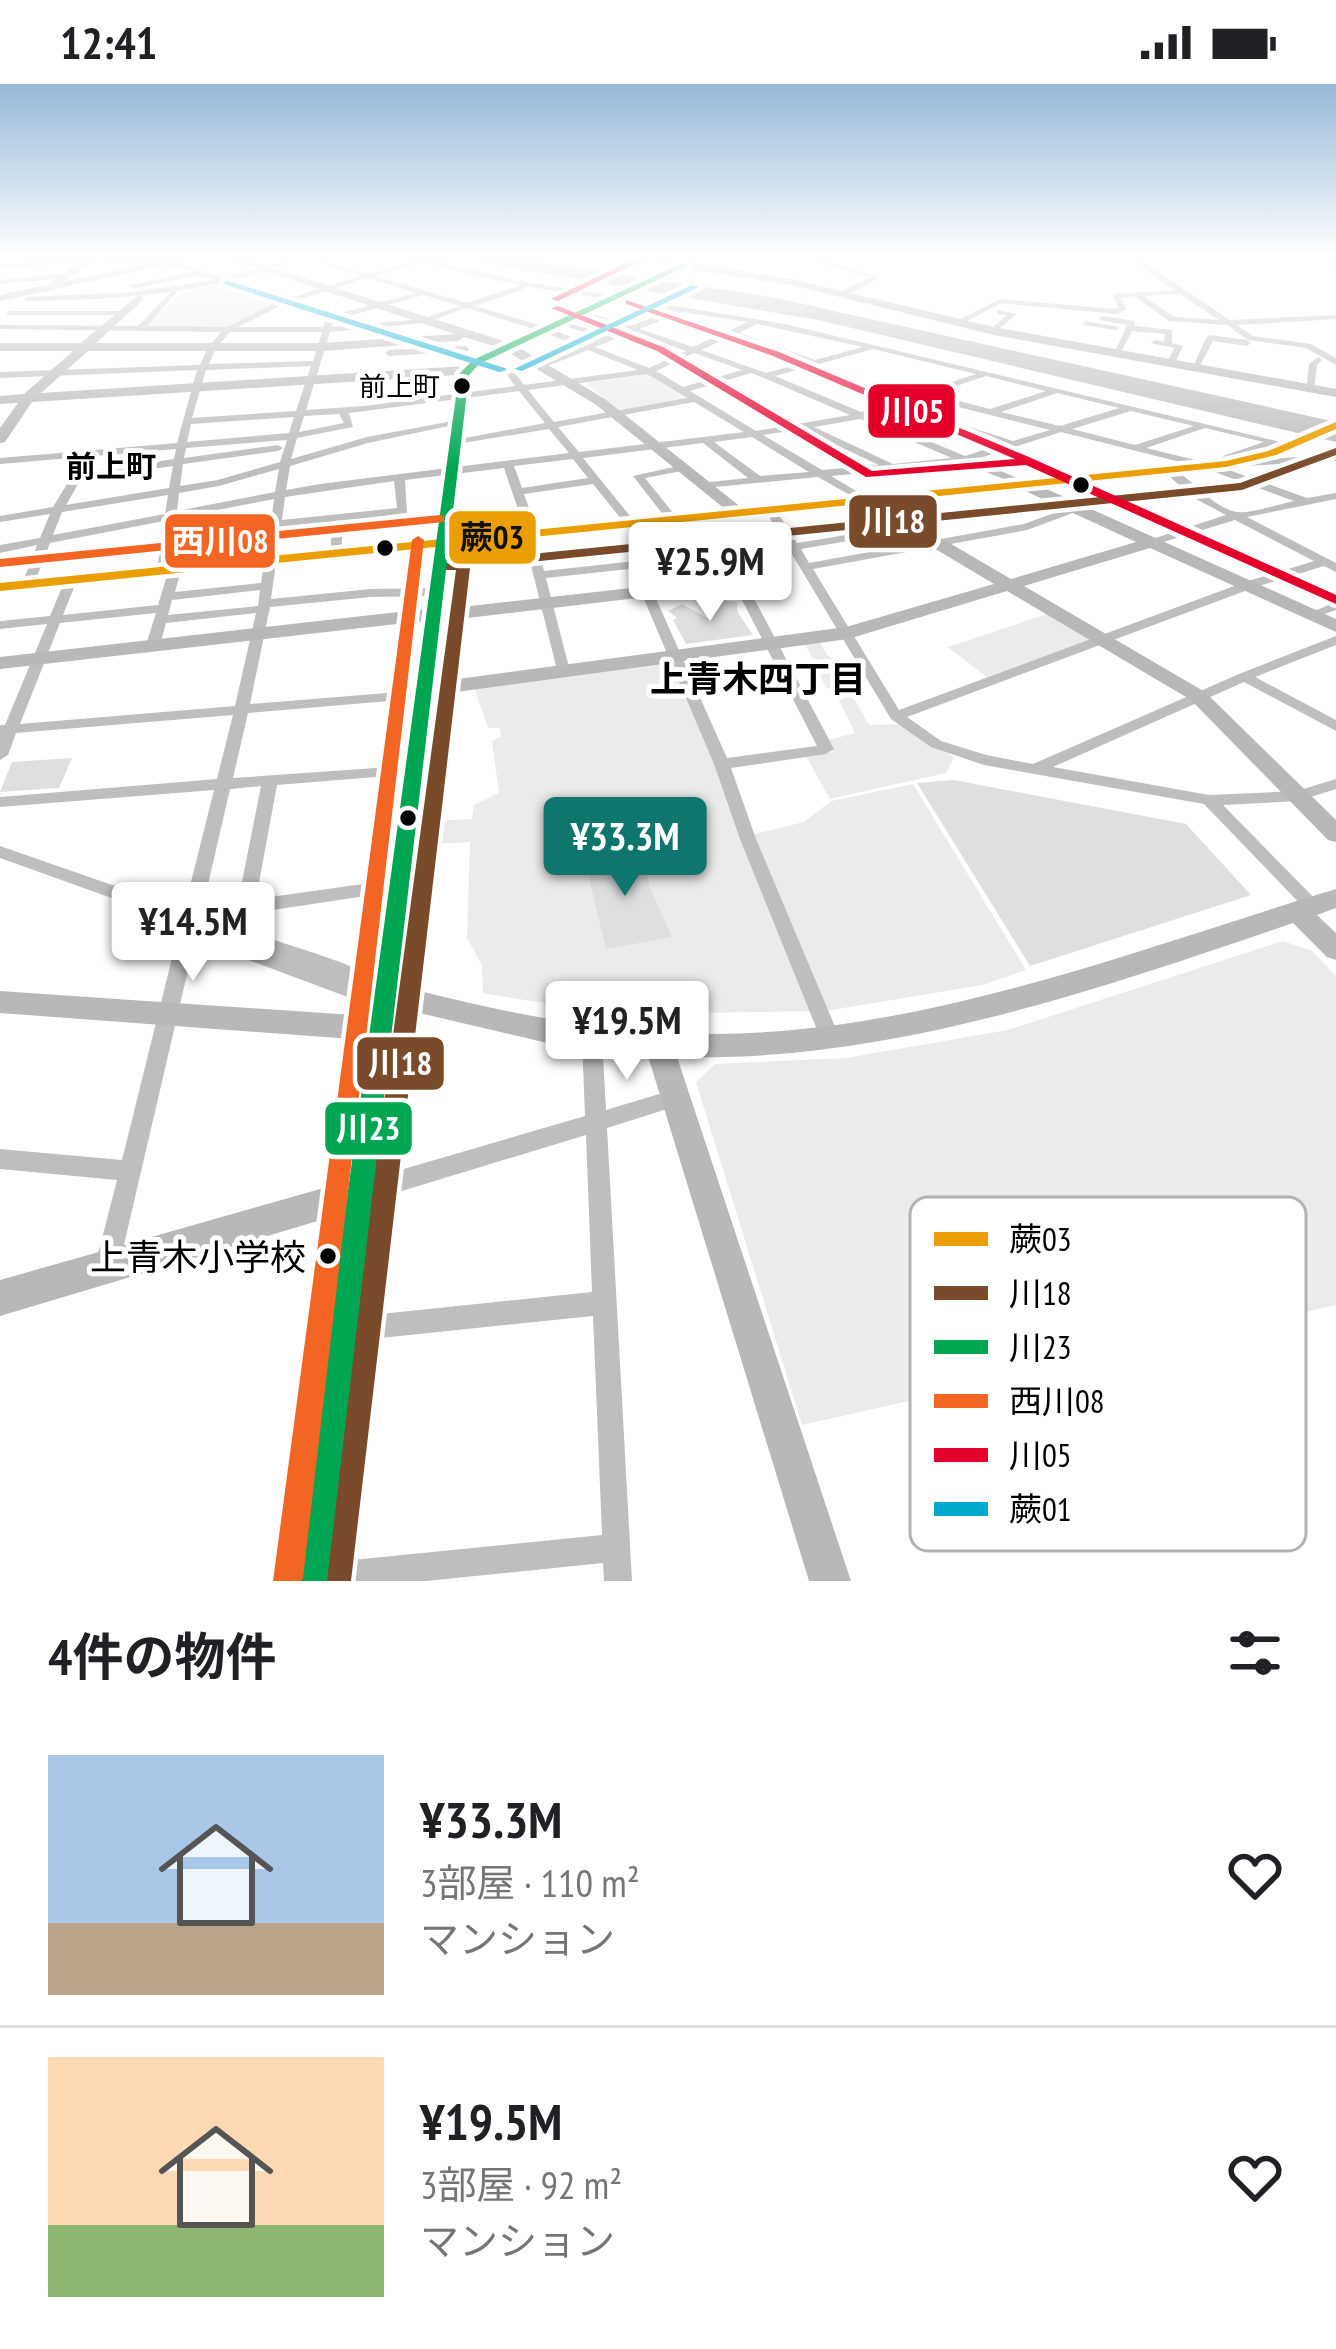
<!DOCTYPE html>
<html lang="ja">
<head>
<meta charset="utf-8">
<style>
	:root { --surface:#fff; --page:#f2f2f2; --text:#202124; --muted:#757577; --line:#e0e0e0; --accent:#0f766e }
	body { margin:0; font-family:"PT Sans Narrow","Noto Sans JP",sans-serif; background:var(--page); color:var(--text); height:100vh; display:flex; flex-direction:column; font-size:45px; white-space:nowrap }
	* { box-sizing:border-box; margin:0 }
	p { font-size:39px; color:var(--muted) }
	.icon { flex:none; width:66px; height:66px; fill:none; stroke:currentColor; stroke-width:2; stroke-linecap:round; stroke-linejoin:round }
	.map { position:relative; height:1497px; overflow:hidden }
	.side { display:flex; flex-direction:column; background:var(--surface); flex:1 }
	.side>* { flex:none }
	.price { position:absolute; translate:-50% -102px; padding:0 27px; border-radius:12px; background:#fff; color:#222; font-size:39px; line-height:78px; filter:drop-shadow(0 3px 6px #0008) }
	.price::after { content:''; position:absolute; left:50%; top:72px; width:36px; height:27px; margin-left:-18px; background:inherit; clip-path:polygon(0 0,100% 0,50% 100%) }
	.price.selected { background:var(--accent); color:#fff }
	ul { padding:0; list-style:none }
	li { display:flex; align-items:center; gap:36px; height:300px; padding:0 48px }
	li+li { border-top:3px solid var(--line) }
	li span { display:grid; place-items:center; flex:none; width:336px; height:240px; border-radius:0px; color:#555 }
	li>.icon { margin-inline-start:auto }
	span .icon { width:144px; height:144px; fill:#fffc; stroke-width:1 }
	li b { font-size:51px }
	h2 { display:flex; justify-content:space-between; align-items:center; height:144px; padding:0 48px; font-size:51px }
	.status { display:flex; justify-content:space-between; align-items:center; height:84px; padding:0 60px; background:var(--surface); direction:ltr }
	.status svg { height:33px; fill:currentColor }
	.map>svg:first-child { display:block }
	.green { fill:#ebebeb }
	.water { fill:#bebebe }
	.building { fill:#dfdfdf }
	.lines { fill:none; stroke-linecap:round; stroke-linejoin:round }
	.street { fill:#bebebe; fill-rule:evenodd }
	.secondary { fill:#b8b8b8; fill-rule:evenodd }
	.bus-1-casing { stroke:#fff; stroke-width:9 }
	.bus-2-casing { stroke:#fff; stroke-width:9 }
	.bus-3-casing { stroke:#fff; stroke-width:9 }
	.bus-4-casing { stroke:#fff; stroke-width:9 }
	.bus-5-casing { stroke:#fff; stroke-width:9 }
	.bus-6-casing { stroke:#fff; stroke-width:9 }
	.bus-1 { fill:#eb9e00; fill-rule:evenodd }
	.bus-2 { fill:#7a4b2a; fill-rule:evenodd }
	.bus-3 { fill:#00a651; fill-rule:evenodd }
	.bus-4 { fill:#f26522; fill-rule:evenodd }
	.bus-5 { fill:#e4002b; fill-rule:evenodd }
	.bus-6 { fill:#00a9ce; fill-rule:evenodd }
	.bus-dot { fill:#000; stroke:#fff; stroke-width:4.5 }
	.labels { text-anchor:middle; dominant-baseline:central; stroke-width:10; stroke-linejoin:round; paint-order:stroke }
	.far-bus-label { font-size:27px; fill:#000; stroke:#fff; text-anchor:end }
	.far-neighbourhood-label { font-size:30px; font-weight:bold; fill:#000; stroke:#fff }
	.neighbourhood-label { font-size:36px; font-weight:bold; fill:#000; stroke:#fff }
	.near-bus-label { font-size:36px; fill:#000; stroke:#fff; text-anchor:end }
	.key { fill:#fff; stroke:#b2b2b2; stroke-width:3 }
	.key-label { font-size:33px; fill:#000 }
	.line-badge { stroke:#fff; stroke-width:4.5 }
	.badge-label { font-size:33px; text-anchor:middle; font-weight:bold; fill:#fff }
	.pale-badge-label { font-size:33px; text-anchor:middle; font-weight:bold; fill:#111 }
</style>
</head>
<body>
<div class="status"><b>12:41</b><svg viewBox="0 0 49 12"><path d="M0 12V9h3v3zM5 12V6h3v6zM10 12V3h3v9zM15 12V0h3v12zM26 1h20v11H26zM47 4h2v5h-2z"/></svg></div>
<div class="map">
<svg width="1336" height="1497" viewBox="0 0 1336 1497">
	<rect width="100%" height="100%" fill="#fff"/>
	<!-- green -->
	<g class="green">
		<path d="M221 200 280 219 224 244 146 242 180 208Z"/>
		<path d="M647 290 686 315 619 326 586 299Z"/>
		<path d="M1050 529 1090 556 987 593 948 563Z"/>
		<path d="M819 557 827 571 854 589 845 598 869 641 900 640 954 673 946 689 830 715 806 672 833 668 828 656 855 649 833 605 826 604 805 559Z"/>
		<path d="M668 578 676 580 812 927C700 930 593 930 483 909L482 881 467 854 470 758 416 761 418 738 472 735 474 721 499 709 492 657 501 652 500 644H488L474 603Z"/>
		<path d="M913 700 1026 886 983 901 825 927 751 751 804 738 831 717Z"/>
		<path d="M1283 857 1312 867 1336 892V1221L802 1341 696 998 715 980 846 974 1008 946Z"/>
	</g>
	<!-- water -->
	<path class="water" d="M460 175H519L771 213 1336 338V358L818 236Z"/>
	<!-- building -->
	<g class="building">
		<path d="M719 516 737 518V527L753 551 686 560 673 536 677 534 668 527 682 520 711 536Z"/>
		<path d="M72 674 59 704 0 708 12 678Z"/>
		<path d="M954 696 1186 740 1251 811 1030 882 917 699Z"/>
		<path d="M645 763 649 802 672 853 606 865 584 773Z"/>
	</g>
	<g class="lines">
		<!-- street -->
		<g class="street">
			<path d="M86 175 175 177 222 194 293 175H304L230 197 283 216 360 192 310 175C330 175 349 189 368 189 389 189 407 175 427 175L509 195 785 240 1285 359 1232 377 1336 371V377L1226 383 1221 380 1223 372 1264 358 1205 344 1146 364 1212 380 1307 414 1336 409V415L1247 433 1336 479V488L1324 482 1253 504 907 633 941 657 986 671 1033 680 1239 590 1336 552V561L1255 593 1336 636V647L1244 598 1053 683 1209 711 1297 707 1336 695V705L1298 717 1223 721 1323 823 1320 828H1308L1204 720 984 681 931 663 891 635 790 467 732 473 834 665 826 670 731 684 756 755 839 952 836 958 829 960 822 958 740 755 714 680 641 508 647 504 653 508 727 674 817 662 721 475 546 494 570 587 568 590H558L523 449 525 446 504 384 405 396 407 429 343 437 341 472 331 469V438L281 443 271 515 371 505 435 504 441 508 435 512 371 513 270 523 250 620 424 606 431 610 424 614 248 629 233 694 418 681 421 685 418 689 413 690 277 701 256 815 399 795 405 797 408 801 405 805 399 807 253 829 246 847C282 860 375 883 396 910L393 915 361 918 195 856 119 1182 115 1190 107 1194 99 1190 95 1182 117 1096 0 1085V1065L122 1076 178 850 131 833 128 828 134 822 0 774V762L184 826 214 706 0 723V713L217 695 233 631 16 649 8 671 0 676V641H5L47 540 0 545V537L50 532 65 496 71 492 77 496 63 531 158 521 168 488 163 491 157 487 164 437 50 459 34 500 32 503H24L22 500 37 461 0 469V461L40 454 50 430 0 438V432L53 423 76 385H84L85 388 174 375 176 365 0 380V374L177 359 197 286 0 294V288L200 281 208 264 221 248 0 245V241L138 242 171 208 99 215 28 217 24 215 28 213 133 208 213 196 199 191 132 205 129 201 193 188C140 169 57 181 0 185V181ZM421 178 509 199 520 201 467 219 375 192ZM367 194 416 209 330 232 291 218ZM221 199 276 218 227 243 147 242 178 207ZM525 202 672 226 631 242 580 226V230L624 245 608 251 559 236V240L601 254 588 260 549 244 475 222 525 205ZM424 211 459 222 422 235 332 243 334 236ZM283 221 326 236 323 243H238ZM467 224 543 248 580 263 541 278V282H547L588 266 638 286 524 301 515 289 540 279 541 277 537 274 506 286 505 288 515 302 364 322 306 326 330 248 423 239ZM682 228 748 238 693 263 639 245ZM757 240 863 263 815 276 739 249ZM230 248H322L313 277 209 280 216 264ZM632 248 686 267 649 284 595 263ZM732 252 806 278 766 289 701 266ZM873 265 976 290 861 328 775 292ZM694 269 742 286 683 303 656 287ZM311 282 296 327 192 334 206 286ZM751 289 764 294 850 331 756 347 690 307ZM647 290 687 314 554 338 528 306ZM986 292 1046 307 990 325 932 310ZM519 307 545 339 454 356 449 359 450 361 549 345 569 369 320 400 286 406 290 382 368 359 463 339 458 336 367 353 291 375 297 354 353 343 349 329ZM1057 309 1119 324 1060 342 1001 328ZM923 314 1050 346 1013 357 902 321ZM694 318 744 348 579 368 558 343ZM892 324 1002 360 965 372 869 332ZM1131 327 1194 342 1135 361 1072 345ZM339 330 344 339 299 348 304 332ZM294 333 289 349 187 358 191 340ZM860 335 952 374 893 380 814 343ZM802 345 879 381 822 386 763 351ZM1061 348 1204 384 1294 417C1280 420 1249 430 1237 428 1208 423 1190 387 1164 384V388L1196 415 1226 431 1149 456V460H1157L1235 436 1314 477 1245 498 899 626 813 485 1027 446 1081 426V422H1073L1024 440 809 479 801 465 913 446 919 443 913 440 797 459 774 423 770 422 764 425 786 460 729 467 711 432 705 429 699 432 718 468 544 487 535 452 538 449 524 410 593 400 626 441H634V437L583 374 703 359 748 394 701 399V403L705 404 818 393 864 419 870 416 868 414 831 392 964 379 1023 403 1027 402V398L974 376ZM752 353 809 388 760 392 714 358ZM287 356 280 378 218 396 180 402 183 380 278 367 283 364 278 361 184 374 186 364ZM573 375 588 394 522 404 514 382ZM173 382 169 404 66 421 81 395ZM279 385 275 408 177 427 179 409 219 402ZM394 397 397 424 282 436 285 413ZM168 411 165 430 53 451 62 428ZM274 415 271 438 174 448 176 434ZM269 445 261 499 175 508 181 486 175 482 169 485 173 455ZM260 506 258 522 168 531 172 516ZM156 529 146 561 153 565 160 561 166 539 256 529 235 622 20 640 60 539ZM261 702 237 823 230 842 201 831 230 705Z"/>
			<path d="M817 175H829L827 177 880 193 845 213H839V209L870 193 817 179Z"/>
			<path d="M1130 175H1138L1230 236 1336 231V235L1237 241 1253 252 1311 260 1336 274V281L1306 264 1248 256 1227 241 1169 237 1134 212 1121 214 1126 225 1116 230 1001 219 960 241 953 239 1000 215 1115 225 1118 224 1113 210 1174 206ZM1180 210 1219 236 1174 233 1144 212Z"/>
			<path d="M1320 175H1329L1336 179V184Z"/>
			<path d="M64 190 67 194 0 200V196Z"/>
			<path d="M997 226 1017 230 994 249 991 245 1007 231 997 230Z"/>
			<path d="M9 227H124L128 229 124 231H6Z"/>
			<path d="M1102 232 1135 237V242L1172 246V259L1183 262 1173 283 1166 281 1174 264 1151 259 1155 256 1164 258 1165 250 1132 247 1119 272H1113L1127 241 1099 236Z"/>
			<path d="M1086 237 1115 242 1119 244 1115 246 1083 241Z"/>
			<path d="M1210 251 1247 256 1251 259 1247 262 1213 257 1197 287H1191L1206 254Z"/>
			<path d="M465 262 469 265 468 267 389 272 385 269 389 266Z"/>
			<path d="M1318 273 1322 276 1317 281 1314 306 1306 308 1309 280Z"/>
			<path d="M683 381 687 382V386L645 394 678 435 672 438 668 437 633 392Z"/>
			<path d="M1336 518V526L1313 534 1307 530Z"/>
			<path d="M592 946 599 948 602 954 606 1026 676 1005 683 1008 686 1014 683 1020 607 1044 632 1497H604L603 1479 426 1497H299L302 1484 312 1480 602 1451 593 1232 342 1258 333 1255 330 1246 333 1237 342 1234 592 1208 586 1051 359 1120 351 1116 348 1109 351 1102 359 1098 585 1032 582 954 585 948Z"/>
		</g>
		<!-- secondary -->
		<g class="secondary">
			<path d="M85 175H98L63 198 171 175H192L0 217V211L46 201Z"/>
			<path d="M228 175H244L507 258 671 182 645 175H699L694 179 791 195 994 243 1336 305V313L994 251 791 201 684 184 518 263 605 315 742 424 1226 375 1267 366 1336 337V346L1277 372 1226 385 1042 403 1336 535V548L1150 464 1024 502 1205 608 1336 736V758L1328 756 1191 616 1007 507 848 555 434 611 400 902C504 929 608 950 716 950 930 948 1134 866 1336 805V824L1317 831 1336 849V876L1327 873 1293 839C1096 906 889 979 677 973L851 1497H809L648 972 552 960 398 924 332 1497H290L341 1130 0 1232V1196L345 1098 365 956 0 929V907L368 932 423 537 0 585V573L425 525 433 465 0 508V498L435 454 457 291 32 318 5 358 0 359V344L18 319 0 320V312L24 310 73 267H0V259H81L140 210 144 215 96 259H323L455 250ZM464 253 497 263 464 282 41 309 88 267H323L458 257ZM508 268 595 320 725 425 452 453 470 291 481 281ZM1021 405 1136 458 1011 495 881 419ZM862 421 994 500 846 543 435 598 442 537 739 502 748 497 739 492 444 525 451 463Z"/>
		</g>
		<!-- bus-1 casing -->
		<g class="bus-1-casing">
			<path id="bus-1" d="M1336 338V345L1276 371 1226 383 0 507V499L1226 377 1268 367Z"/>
		</g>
		<!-- bus-2 casing -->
		<g class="bus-2-casing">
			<path id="bus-2" d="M1336 364V371L1242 406 470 484 351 1497H319L456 486H439V480L457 478 460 462 466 458 472 462 471 476 1240 399Z"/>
		</g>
		<!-- bus-3 casing -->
		<g class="bus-3-casing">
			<path id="bus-3" d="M682 179 689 181 479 280 469 291 327 1497H295L459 290 473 276Z"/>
		</g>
		<!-- bus-4 casing -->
		<g class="bus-4-casing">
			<g id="bus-4">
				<path d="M440 431 444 432V438L0 483V475Z"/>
				<path d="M418 452 424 456 303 1494 301 1497H273L412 456Z"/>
			</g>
		</g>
		<!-- bus-5 casing -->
		<g class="bus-5-casing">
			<g id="bus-5">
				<path d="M634 175H645L558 217 551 215Z"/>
				<path d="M626 216 779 268 1029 373 1336 511V520L1026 381 866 393 657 267 551 224 558 222 663 263 872 387 1015 375 773 272 626 220Z"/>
			</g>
		</g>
		<!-- bus-6 casing -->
		<g class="bus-6-casing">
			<g id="bus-6">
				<path d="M226 196 505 284 507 286 499 288 223 200Z"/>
				<path d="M692 201 699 203 522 287 514 285Z"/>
			</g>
		</g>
		<!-- bus-1 -->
		<use href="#bus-1" class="bus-1"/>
		<!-- bus-2 -->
		<use href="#bus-2" class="bus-2"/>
		<!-- bus-3 -->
		<use href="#bus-3" class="bus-3"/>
		<!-- bus-4 -->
		<use href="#bus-4" class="bus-4"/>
		<!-- bus-5 -->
		<use href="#bus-5" class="bus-5"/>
		<!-- bus-6 -->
		<use href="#bus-6" class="bus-6"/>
	</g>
	<!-- sky -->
	<linearGradient id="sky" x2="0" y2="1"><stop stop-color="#97b8d7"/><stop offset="0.45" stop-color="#fff"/><stop offset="1" stop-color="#fff" stop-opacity="0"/></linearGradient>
	<rect width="1336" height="385" fill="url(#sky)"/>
	<!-- markers -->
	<g class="bus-dot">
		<circle cx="462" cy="302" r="10"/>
		<circle cx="1081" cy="401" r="10"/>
		<circle cx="385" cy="464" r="10"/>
		<circle cx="408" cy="734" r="10"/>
		<circle cx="328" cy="1172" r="10"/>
	</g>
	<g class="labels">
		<!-- far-bus labels -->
		<g class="far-bus-label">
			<text x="440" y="302">前上町</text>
		</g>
		<!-- far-neighbourhood labels -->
		<g class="far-neighbourhood-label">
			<text x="111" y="381">前上町</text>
		</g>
		<!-- neighbourhood labels -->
		<g class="neighbourhood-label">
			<text x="758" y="594">上青木四丁目</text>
		</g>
		<!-- near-bus labels -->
		<g class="near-bus-label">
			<text x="306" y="1172">上青木小学校</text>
		</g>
	</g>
	<!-- legend -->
	<rect x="910" y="1113" width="396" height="354" rx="18" class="key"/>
	<rect x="934" y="1148" width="54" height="14" fill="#eb9e00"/>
	<rect x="934" y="1202" width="54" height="14" fill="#7a4b2a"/>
	<rect x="934" y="1256" width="54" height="14" fill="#00a651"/>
	<rect x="934" y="1310" width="54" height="14" fill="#f26522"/>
	<rect x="934" y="1364" width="54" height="14" fill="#e4002b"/>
	<rect x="934" y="1418" width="54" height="14" fill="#00a9ce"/>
	<g class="key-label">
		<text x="1009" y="1167">蕨03</text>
		<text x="1009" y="1221">川18</text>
		<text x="1009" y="1275">川23</text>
		<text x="1009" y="1329">西川08</text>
		<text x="1009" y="1383">川05</text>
		<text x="1009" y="1437">蕨01</text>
	</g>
	<g class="line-badge">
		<rect x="866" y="298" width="91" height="58" rx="12" fill="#e4002b"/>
		<rect x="847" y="409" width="92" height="57" rx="12" fill="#7a4b2a"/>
		<rect x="447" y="425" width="91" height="57" rx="12" fill="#eb9e00"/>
		<rect x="163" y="428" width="114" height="58" rx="12" fill="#f26522"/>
		<rect x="355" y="951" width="91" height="57" rx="12" fill="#7a4b2a"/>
		<rect x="323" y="1016" width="91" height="57" rx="12" fill="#00a651"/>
	</g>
	<g class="badge-label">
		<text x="912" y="339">川05</text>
		<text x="893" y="449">川18</text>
		<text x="220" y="469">西川08</text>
		<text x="400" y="991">川18</text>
		<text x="368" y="1056">川23</text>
	</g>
	<g class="pale-badge-label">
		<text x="492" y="465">蕨03</text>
	</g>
</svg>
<b class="price" style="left:710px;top:540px">¥25.9M</b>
<b class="price selected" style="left:625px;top:815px">¥33.3M</b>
<b class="price" style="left:193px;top:900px">¥14.5M</b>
<b class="price" style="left:627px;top:999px">¥19.5M</b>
</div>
<section class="side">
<h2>4件の物件<svg class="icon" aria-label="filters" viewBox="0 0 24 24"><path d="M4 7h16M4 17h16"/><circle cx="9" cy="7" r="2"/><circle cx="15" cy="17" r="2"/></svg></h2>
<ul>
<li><span style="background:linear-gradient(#a9c7e8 70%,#b9a48a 0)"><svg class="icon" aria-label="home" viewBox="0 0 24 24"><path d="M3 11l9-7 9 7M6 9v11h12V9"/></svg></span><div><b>¥33.3M</b><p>3部屋 · 110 m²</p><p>マンション</p></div><svg class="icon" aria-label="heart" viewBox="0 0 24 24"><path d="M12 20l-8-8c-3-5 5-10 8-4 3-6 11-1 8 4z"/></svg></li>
<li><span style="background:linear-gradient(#ffd9b3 70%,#8fb573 0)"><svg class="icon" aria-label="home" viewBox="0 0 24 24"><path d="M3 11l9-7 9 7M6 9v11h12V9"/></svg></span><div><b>¥19.5M</b><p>3部屋 · 92 m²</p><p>マンション</p></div><svg class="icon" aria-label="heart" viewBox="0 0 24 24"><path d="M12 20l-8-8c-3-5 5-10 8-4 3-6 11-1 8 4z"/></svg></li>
</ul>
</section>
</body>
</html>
